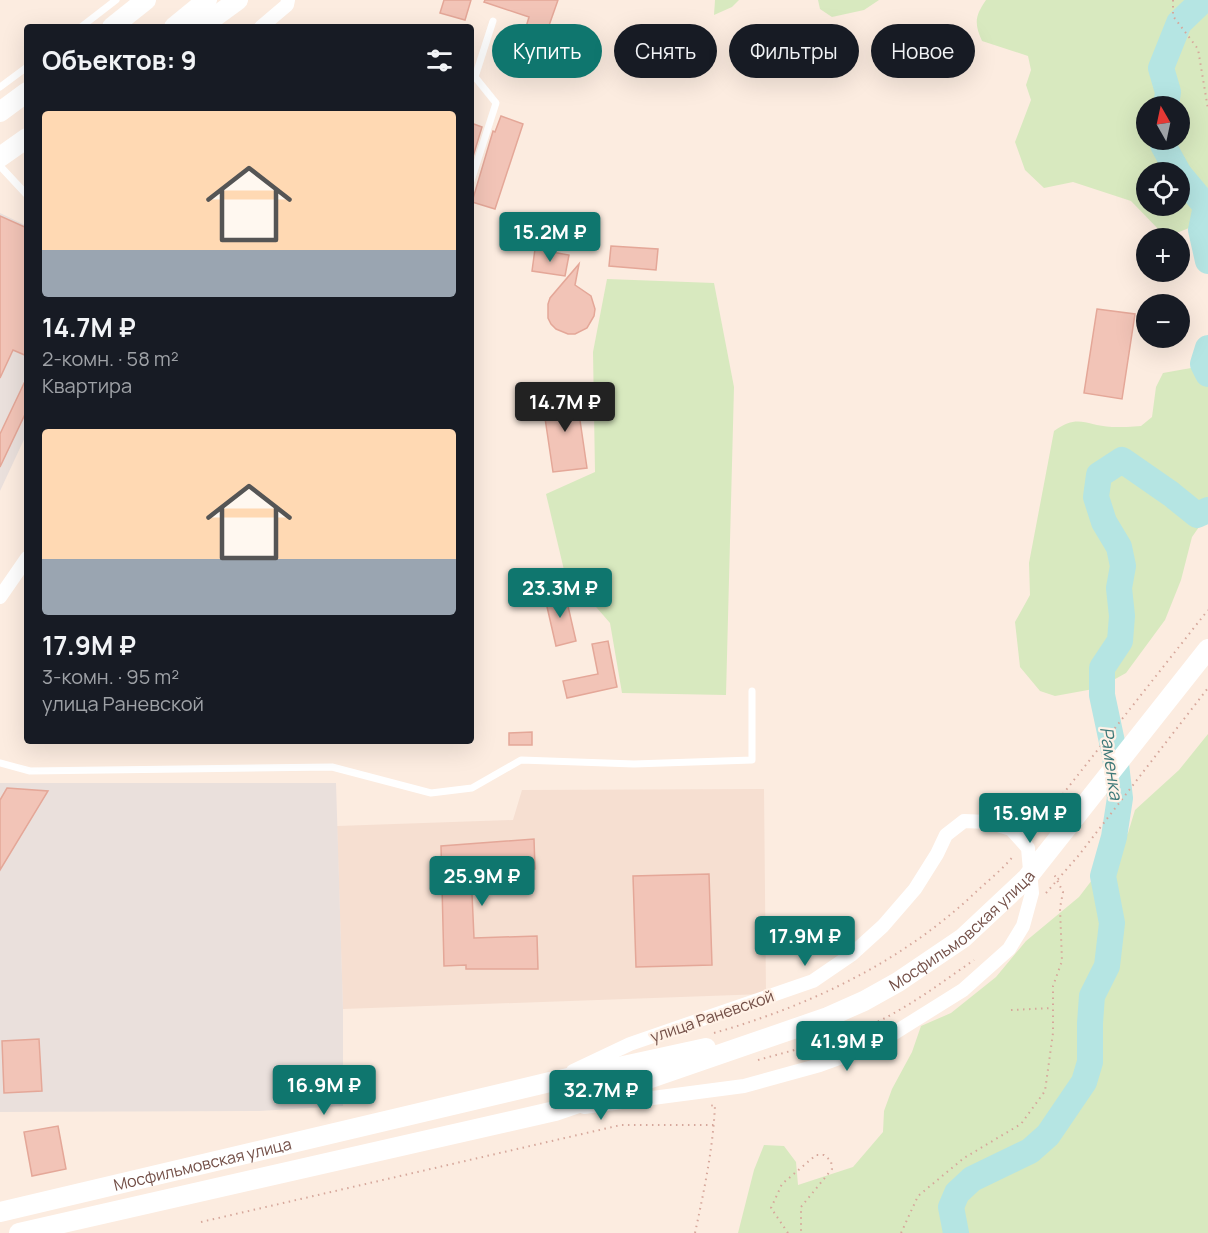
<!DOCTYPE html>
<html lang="ru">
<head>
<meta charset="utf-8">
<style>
	:root { --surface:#171b24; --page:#242831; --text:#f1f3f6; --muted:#9ea1a6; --accent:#0f766e }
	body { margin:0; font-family:Manrope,sans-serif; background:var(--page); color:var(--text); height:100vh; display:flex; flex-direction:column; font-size:22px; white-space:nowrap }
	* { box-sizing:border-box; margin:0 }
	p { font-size:20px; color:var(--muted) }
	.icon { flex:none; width:33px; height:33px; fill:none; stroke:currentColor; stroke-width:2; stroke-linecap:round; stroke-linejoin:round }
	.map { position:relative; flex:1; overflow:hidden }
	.side { position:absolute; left:24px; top:24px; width:450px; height:720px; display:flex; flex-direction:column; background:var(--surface); border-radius:6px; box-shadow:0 6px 24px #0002 }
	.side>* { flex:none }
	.top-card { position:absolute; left:492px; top:24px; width:570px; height:54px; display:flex; gap:12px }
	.needle { width:39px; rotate:351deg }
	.tools { position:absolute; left:1136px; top:96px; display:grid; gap:12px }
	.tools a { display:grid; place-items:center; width:54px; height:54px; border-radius:50%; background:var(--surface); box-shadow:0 6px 24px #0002; font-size:30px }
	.price { position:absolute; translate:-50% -51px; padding:0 14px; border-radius:6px; background:var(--accent); color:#fff; font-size:20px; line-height:39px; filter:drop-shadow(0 2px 3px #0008) }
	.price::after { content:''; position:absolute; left:50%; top:36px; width:18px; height:14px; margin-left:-9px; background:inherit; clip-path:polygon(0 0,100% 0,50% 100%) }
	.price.current { background:#222; color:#fff }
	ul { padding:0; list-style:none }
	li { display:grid; align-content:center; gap:12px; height:318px; padding:0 18px }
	li span { display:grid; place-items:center; height:186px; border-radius:6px; color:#555 }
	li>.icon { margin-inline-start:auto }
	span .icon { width:108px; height:108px; fill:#fffc; stroke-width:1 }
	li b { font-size:26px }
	h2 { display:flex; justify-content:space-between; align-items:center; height:72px; padding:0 18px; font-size:26px }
	.tag { padding:0 21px; border-radius:27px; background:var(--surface); box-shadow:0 6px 24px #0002; font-size:21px; line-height:54px }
	.tag.current { background:var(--accent); color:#fff }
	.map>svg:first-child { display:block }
	.residential { fill:#f6dfd1 }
	.industrial { fill:#eae0dc }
	.green { fill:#d8e9bf; fill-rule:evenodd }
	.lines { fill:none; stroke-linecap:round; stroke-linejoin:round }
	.stream { stroke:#9bd7d5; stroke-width:4.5 }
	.river { stroke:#b5e5e3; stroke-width:26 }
	.building { fill:#f2c4b7; stroke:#e4a798; stroke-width:1.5 }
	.path { stroke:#d6a79b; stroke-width:2; stroke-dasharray:1.5 4.5; stroke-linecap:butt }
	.lane { stroke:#fff; stroke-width:7 }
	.street { stroke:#fff; stroke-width:14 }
	.secondary { stroke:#fff; stroke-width:20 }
	.labels { text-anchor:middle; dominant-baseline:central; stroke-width:4.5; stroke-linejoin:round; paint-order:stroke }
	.street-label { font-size:16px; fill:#734f47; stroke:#fff1e6 }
	.water-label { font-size:18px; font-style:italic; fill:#3c7878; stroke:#fff1e6 }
</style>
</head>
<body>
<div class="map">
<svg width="1208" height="1233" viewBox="0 0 1208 1233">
	<rect width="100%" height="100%" fill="#fcece0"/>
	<!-- residential -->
	<path class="residential" d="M764 789 766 994 343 1009 337 826 513 820 522 790Z"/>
	<!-- industrial -->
	<g class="industrial">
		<path d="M0 213 27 226V433L0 491Z"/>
		<path d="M0 783H336L343 1009V1106L259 1111 0 1112Z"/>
	</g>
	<!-- green -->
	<g class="green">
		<path d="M715 0H739L732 7 714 15Z"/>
		<path d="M818 0H879L864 10 832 17 820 9Z"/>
		<path d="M986 0H1208V224H1199L1179 232 1162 233 1131 201 1073 182 1044 188 1025 170 1015 142 1031 100 1026 85 1031 70 1028 56 982 41C974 23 975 16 986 0ZM1179 106V140H1146V106ZM1179 172V206H1146V172Z"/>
		<path d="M607 279 714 283 734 387 726 695 622 693 610 623 564 570 546 494 595 472 593 352Z"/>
		<path d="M1191 368 1208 381V514L1192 537 1181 580 1165 620 1126 673 1099 688 1055 696 1040 691 1020 667 1015 622 1030 595 1029 563 1054 431C1079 413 1086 426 1112 427 1122 427 1132 427 1141 426L1152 417 1156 387 1163 373Z"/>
		<path d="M1208 734V1233H738L754 1170 764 1145 784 1146 796 1162 798 1185 853 1167 883 1132 884 1111 892 1089 912 1052 921 1026 951 1013 996 977 1026 941 1079 897 1128 833 1135 810 1179 770Z"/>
	</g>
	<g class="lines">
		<!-- stream -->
		<path class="stream" d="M1206 0 1208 4"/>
		<!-- river -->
		<g class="river">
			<path d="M1166 106 1168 92 1161 68 1179 23 1203 0"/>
			<path d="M1164 140 1163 145 1178 172"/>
			<path d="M1179 174 1206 206 1201 230 1208 261"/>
			<path d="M1208 348 1203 364 1208 374"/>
			<path d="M956 1233 951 1207 957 1193 972 1179 1030 1151 1048 1135 1084 1082 1090 1062V1023L1092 996 1107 966 1112 923 1103 876 1114 837 1120 798 1115 756 1102 695V668L1120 641 1122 616 1119 588 1123 566 1119 547 1104 522 1096 497 1099 475 1122 460 1171 494 1197 515 1208 510"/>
		</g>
	</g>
	<!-- building -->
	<g class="building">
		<path d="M444 0H471L465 20 440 13Z"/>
		<path d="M485 0H558L546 34 526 27 529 17 484 2Z"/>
		<path d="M501 116 523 124 495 209 472 202 493 131 495 132Z"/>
		<path d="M471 123 482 127 471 163Z"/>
		<path d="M0 216 27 228V356L13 350 0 378Z"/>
		<path d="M611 246 658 249 656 270 609 266Z"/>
		<path d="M535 249 569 255 565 276 532 271Z"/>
		<path d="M579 264 575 285 591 296 595 309 594 316 587 328 575 334H568L556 329 551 324 548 318V304L550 298Z"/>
		<path d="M1097 309 1135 314 1122 399 1084 393Z"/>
		<path d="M27 377V410L0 467V434Z"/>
		<path d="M576 393 587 468 553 472 542 398Z"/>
		<path d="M565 593 576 641 556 646 545 598Z"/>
		<path d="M608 641 617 687 567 698 563 681 598 674 592 644Z"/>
		<path d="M532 732V745H509V733Z"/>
		<path d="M7 788 48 791 0 870V800Z"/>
		<path d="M534 839 535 869 471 871 474 938 537 936 538 969H466V965L444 966 441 846Z"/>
		<path d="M709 874 712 965 636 967 633 876Z"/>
		<path d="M39 1039 42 1091 4 1093 2 1041Z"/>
		<path d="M58 1126 66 1169 32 1176 24 1132Z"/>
	</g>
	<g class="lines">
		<!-- path -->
		<g class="path">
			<path d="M1173 0V16L1198 49 1208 109"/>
			<path d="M1033 832 1208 610"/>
			<path d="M1046 893 1079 855 1208 688"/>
			<path d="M1011 1010 1053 1008"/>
			<path d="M714 1033C812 1005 904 961 978 890 990 879 1004 868 1014 855"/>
			<path d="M758 1060C797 1049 836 1040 873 1024 909 1007 941 983 974 960"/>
			<path d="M201 1222 621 1125H714"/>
			<path d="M695 1233C704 1191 713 1149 715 1105L709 1106"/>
			<path d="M788 1233 771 1208 782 1184 816 1155H824L831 1161 832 1169 801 1207V1233"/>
			<path d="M901 1233 918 1196 964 1158 1021 1124 1045 1091 1053 1033V986L1062 961 1060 908 1063 892 1054 874"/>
		</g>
		<!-- lane -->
		<g class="lane">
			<path d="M81 27 116 0"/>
			<path d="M471 80 475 77 493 21"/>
			<path d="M0 87 27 67"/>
			<path d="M0 166 27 195"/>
			<path d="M471 181 496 103 475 77"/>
			<path d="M0 763 30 771 332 767 431 793 472 788 521 760 634 764 752 760V691"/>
		</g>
		<!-- street -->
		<g class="street">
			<path d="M261 27 287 5 288 0"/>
			<path d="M0 597 27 558"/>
			<path d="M573 1071 630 1044 813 981 851 955 883 926 915 889 937 854 946 835 964 821 988 822 1011 829 1028 848 1032 893 1023 926 1009 949 963 990 875 1045 820 1065 744 1086 584 1107"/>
		</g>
		<!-- secondary -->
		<g class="secondary">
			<path d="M112 27 146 0"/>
			<path d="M174 27 207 0"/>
			<path d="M201 27 238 0"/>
			<path d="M0 112 27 92"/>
			<path d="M0 157 27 138"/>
			<path id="s1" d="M0 1212 550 1082 706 1048"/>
			<path id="s2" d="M19 1233 555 1111 828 1017 864 1001 898 982 963 938 1027 878 1208 649"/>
		</g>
	</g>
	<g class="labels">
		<!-- street labels -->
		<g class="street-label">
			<text stroke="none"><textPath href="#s2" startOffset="999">Мосфильмовская улица</textPath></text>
			<text transform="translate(712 1016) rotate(-19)">улица Раневской</text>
			<text stroke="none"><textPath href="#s1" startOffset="208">Мосфильмовская улица</textPath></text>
		</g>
		<!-- water labels -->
		<g class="water-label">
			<text transform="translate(1112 763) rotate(82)">Раменка</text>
		</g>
	</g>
</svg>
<div class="tools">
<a><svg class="needle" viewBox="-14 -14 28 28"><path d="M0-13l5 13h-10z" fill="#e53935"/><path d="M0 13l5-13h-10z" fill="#9ea1a6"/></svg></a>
<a><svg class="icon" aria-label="locate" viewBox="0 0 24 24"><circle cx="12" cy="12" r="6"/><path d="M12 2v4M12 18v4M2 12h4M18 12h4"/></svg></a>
<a>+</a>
<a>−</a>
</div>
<b class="price" style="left:550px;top:263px">15.2M ₽</b>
<b class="price current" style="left:565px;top:433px">14.7M ₽</b>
<b class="price" style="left:560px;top:619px">23.3M ₽</b>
<b class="price" style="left:1030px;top:844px">15.9M ₽</b>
<b class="price" style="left:482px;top:907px">25.9M ₽</b>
<b class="price" style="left:805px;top:967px">17.9M ₽</b>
<b class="price" style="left:847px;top:1072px">41.9M ₽</b>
<b class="price" style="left:324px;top:1116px">16.9M ₽</b>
<b class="price" style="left:601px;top:1121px">32.7M ₽</b>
<div class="top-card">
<a class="tag current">Купить</a>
<a class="tag">Снять</a>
<a class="tag">Фильтры</a>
<a class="tag">Новое</a>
</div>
<section class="side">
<h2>Объектов: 9<svg class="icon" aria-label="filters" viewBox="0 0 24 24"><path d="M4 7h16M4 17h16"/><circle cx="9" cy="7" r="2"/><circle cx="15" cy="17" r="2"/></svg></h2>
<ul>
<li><span style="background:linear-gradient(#ffd9b3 75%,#9aa5b1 0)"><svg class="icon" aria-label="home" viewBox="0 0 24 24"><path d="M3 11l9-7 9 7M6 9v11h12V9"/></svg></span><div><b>14.7M ₽</b><p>2-комн. · 58 m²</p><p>Квартира</p></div></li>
<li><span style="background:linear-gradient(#ffd9b3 70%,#9aa5b1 0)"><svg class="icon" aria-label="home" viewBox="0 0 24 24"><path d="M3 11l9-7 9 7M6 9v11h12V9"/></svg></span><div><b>17.9M ₽</b><p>3-комн. · 95 m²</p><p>улица Раневской</p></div></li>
</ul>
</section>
</div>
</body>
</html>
